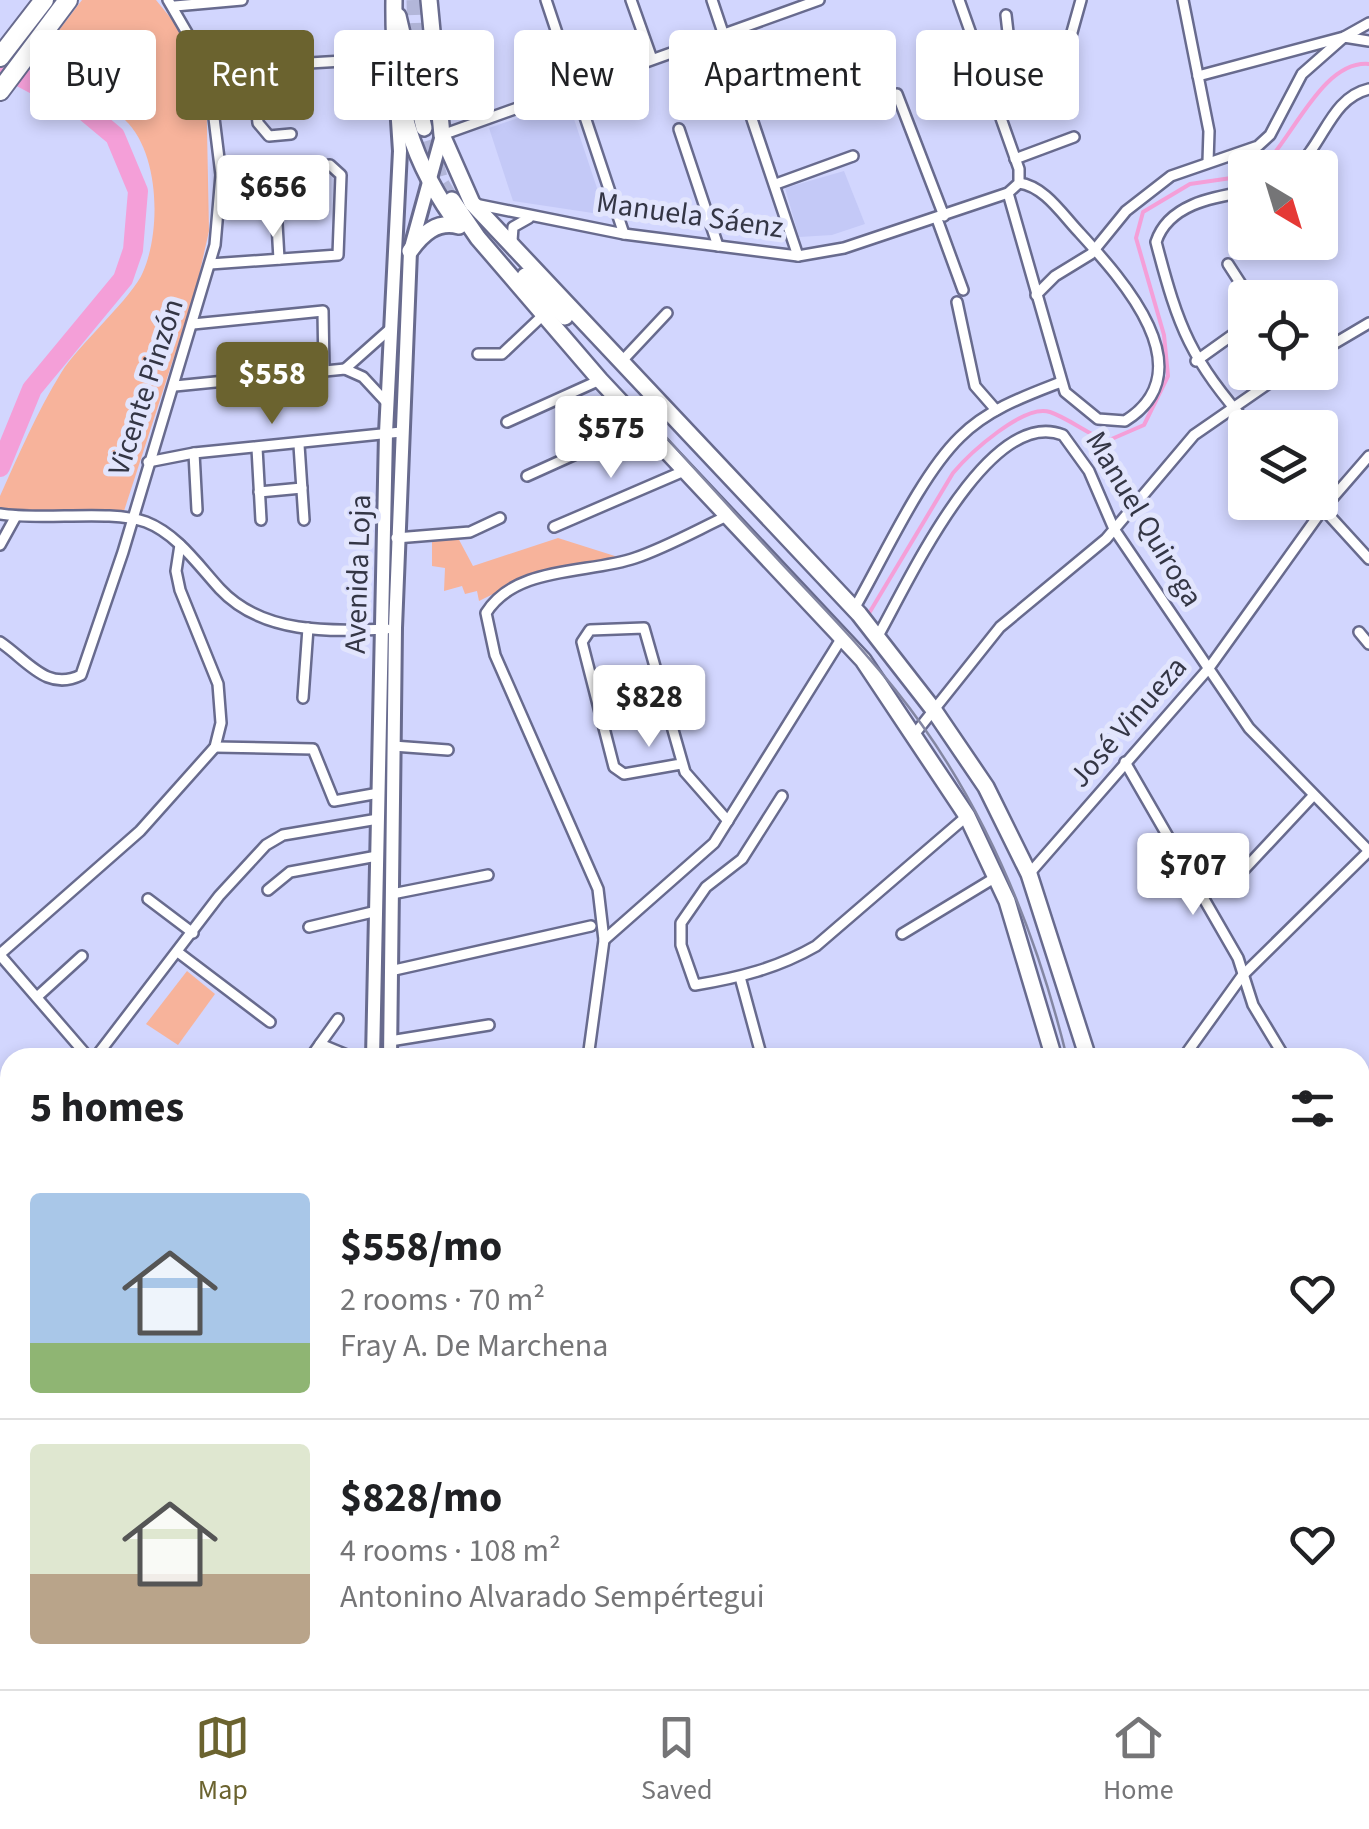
<!DOCTYPE html>
<html lang="en">
<head>
<meta charset="utf-8">
<style>
	:root { --surface:#fff; --page:#f2f2f2; --text:#202124; --muted:#757577; --line:#e0e0e0; --accent:#6b632f }
	body { margin:0; font-family:"Source Sans 3",sans-serif; background:var(--page); color:var(--text); height:100vh; display:flex; flex-direction:column; font-size:38px; white-space:nowrap }
	* { box-sizing:border-box; margin:0 }
	p { font-size:32px; color:var(--muted) }
	.icon { flex:none; width:55px; height:55px; fill:none; stroke:currentColor; stroke-width:2; stroke-linecap:round; stroke-linejoin:round }
	.map { position:relative; flex:1; overflow:hidden }
	.sheet { position:absolute; left:0px; top:1048px; width:1370px; height:642px; display:flex; flex-direction:column; background:var(--surface); border-radius:30px 30px 0 0; box-shadow:0 5px 15px #0003 }
	.sheet>* { flex:none }
	.guide { position:absolute; left:30px; top:30px; width:1310px; height:90px; display:flex; gap:20px }
	.needle { width:65px; rotate:142deg }
	.fabs { position:absolute; left:1228px; top:150px; display:grid; gap:20px }
	.fabs a { display:grid; place-items:center; width:110px; height:110px; border-radius:10px; background:var(--surface); box-shadow:0 5px 15px #0003; font-size:50px }
	.price { position:absolute; translate:-50% -85px; padding:0 22px; border-radius:10px; background:#fff; color:#222; font-size:32px; line-height:65px; filter:drop-shadow(0 2px 5px #0008) }
	.price::after { content:''; position:absolute; left:50%; top:60px; width:30px; height:22px; margin-left:-15px; background:inherit; clip-path:polygon(0 0,100% 0,50% 100%) }
	.price.active { background:var(--accent); color:#fff }
	ul { padding:0; list-style:none }
	li { display:flex; align-items:center; gap:30px; height:250px; padding:0 30px }
	li+li { border-top:2px solid var(--line) }
	li span { display:grid; place-items:center; flex:none; width:280px; height:200px; border-radius:10px; color:#555 }
	li>.icon { margin-inline-start:auto }
	span .icon { width:120px; height:120px; fill:#fffc; stroke-width:1 }
	li b { font-size:42px }
	h2 { display:flex; justify-content:space-between; align-items:center; height:120px; padding:0 30px; font-size:42px }
	.chip { padding:0 35px; border-radius:10px; background:var(--surface); box-shadow:0 5px 15px #0003; font-size:35px; line-height:90px }
	.chip.active { background:var(--accent); color:#fff }
	.tab-bar { display:flex; justify-content:space-around; align-items:center; height:140px; border-top:2px solid var(--line); background:var(--surface); font-size:28px; color:var(--muted) }
	.tab-bar a { display:grid; justify-items:center; gap:5px }
	.tab-bar .active { color:var(--accent) }
	.map>svg:first-child { display:block }
	.built { fill:#c4c9f7 }
	.green { fill:#f7b39b }
	.lines { fill:none; stroke-linecap:round; stroke-linejoin:round }
	.stream { stroke:#f49fd8; stroke-width:4 }
	.river { stroke:#f49fd8; stroke-width:20 }
	.primary-tunnel { stroke:#b2b6d9; stroke-width:15; stroke-dasharray:15 8; stroke-linecap:butt }
	.street-casing { stroke:#686b8e; stroke-width:14 }
	.secondary-casing { stroke:#686b8e; stroke-width:18 }
	.primary-casing { stroke:#686b8e; stroke-width:20 }
	.highway-casing { stroke:#686b8e; stroke-width:22 }
	.street { stroke:#fff; stroke-width:9 }
	.secondary { stroke:#fff; stroke-width:12 }
	.primary { stroke:#fff; stroke-width:15 }
	.highway { stroke:#fff; stroke-width:18 }
	.tram { stroke:#8386a2; stroke-width:2.5 }
	.labels { text-anchor:middle; dominant-baseline:central; stroke-width:10; stroke-linejoin:round; paint-order:stroke }
	.street-label { font-size:30px; fill:#343645; stroke:#e2e5fd }
</style>
</head>
<body>
<div class="map">
<svg width="1369" height="1689" viewBox="0 0 1369 1689">
	<rect width="100%" height="100%" fill="#d2d6fe"/>
	<!-- built -->
	<g class="built">
		<path d="M568 101 606 215 513 201 489 128Z"/>
		<path d="M844 171 865 224 832 235 799 237 785 188Z"/>
	</g>
	<!-- green -->
	<g class="green">
		<path d="M82 0H156L183 33 206 78 209 231 196 289 124 511H5L0 509V496C19 454 37 412 61 373 79 344 133 297 143 272 161 231 160 153 125 120 103 100 61 84 34 63Z"/>
		<path d="M457 536 473 566 558 538 618 557 538 572 479 601 477 591 465 594 462 586 444 591 445 568 432 566V538Z"/>
		<path d="M187 971 215 994 178 1045 146 1024Z"/>
	</g>
	<g class="lines">
		<!-- stream -->
		<g class="stream">
			<path d="M1262 168C1294 136 1323 60 1369 64"/>
			<path d="M868 615 953 473C969 454 1024 403 1050 412 1070 419 1087 434 1107 441L1144 425 1168 376 1164 335 1136 238 1143 212 1190 184 1245 176"/>
		</g>
		<!-- river -->
		<path class="river" d="M0 57 17 75 85 111 115 136 138 191 133 250 123 279 32 389 0 467"/>
		<!-- primary-tunnel -->
		<g class="primary-tunnel">
			<path d="M414 0 416 71"/>
			<path d="M421 59 431 125"/>
			<path d="M423 118 442 184 452 200"/>
		</g>
		<!-- street casing -->
		<g class="street-casing">
			<g id="street">
				<path d="M546 0 624 234"/>
				<path d="M631 0 652 59"/>
				<path d="M712 0 798 256"/>
				<path d="M1183 0 1209 131 1208 162"/>
				<path d="M175 6 242 0"/>
				<path d="M1011 65 1067 50 1081 0"/>
				<path d="M252 67 258 123 269 136 291 134"/>
				<path d="M208 69 394 58"/>
				<path d="M1198 76 1344 37 1369 23"/>
				<path d="M897 94 944 216"/>
				<path d="M993 97 1013 76 1006 15"/>
				<path d="M679 129 718 246"/>
				<path d="M442 135 819 0"/>
				<path d="M1015 159 1074 137"/>
				<path d="M1295 168C1324 145 1330 98 1369 89"/>
				<path d="M274 171 279 259"/>
				<path d="M776 184 853 156"/>
				<path d="M1245 192C1212 197 1168 205 1156 242 1179 330 1190 358 1251 428"/>
				<path d="M1008 193 1065 392 1098 419 1125 421C1207 370 1119 276 1078 231 1062 214 1044 186 1019 183"/>
				<path d="M475 204 624 234 798 256 844 248 1008 193 1019 183V169L959 0"/>
				<path d="M937 219 963 290"/>
				<path d="M512 241 513 227 529 218"/>
				<path d="M210 264 338 255 341 175 330 165 221 175"/>
				<path d="M1228 264 1250 298"/>
				<path d="M1036 295 1055 276 1091 254 1126 211 1171 176 1258 146 1270 135 1302 74 1344 37 1369 41"/>
				<path d="M957 302 975 386 996 410"/>
				<path d="M193 324 323 311 324 371"/>
				<path d="M1320 352 1369 323"/>
				<path d="M478 354H502L539 319"/>
				<path d="M1196 361 1245 326"/>
				<path d="M621 362 667 313"/>
				<path d="M345 369 390 329"/>
				<path d="M175 386 345 369 363 377 388 404"/>
				<path d="M507 422 600 380"/>
				<path d="M299 445 304 520"/>
				<path d="M257 448 261 520"/>
				<path d="M194 453 197 510"/>
				<path d="M148 462 194 453 401 432"/>
				<path d="M527 476 640 425"/>
				<path d="M259 492 302 488"/>
				<path d="M1317 502 1369 559"/>
				<path d="M0 514C42 521 111 509 146 522 177 534 198 565 220 589 262 634 330 632 387 629"/>
				<path d="M554 527 684 471"/>
				<path d="M396 538 470 532 500 518"/>
				<path d="M0 545 16 516"/>
				<path d="M854 609C883 559 920 476 960 437 988 409 1025 396 1061 382"/>
				<path d="M1359 632 1369 644"/>
				<path d="M878 636C907 585 988 405 1063 435L1089 471 1114 529 1249 728 1369 851"/>
				<path d="M0 642C28 661 47 692 81 675L123 552 215 245 221 175 208 69 168 0"/>
				<path d="M303 698 308 628"/>
				<path d="M913 736 1000 627 1106 539 1194 435 1285 372"/>
				<path d="M393 746 448 750"/>
				<path d="M215 747 313 749 334 801 379 793"/>
				<path d="M1125 762 1238 958 1253 1005 1285 1058"/>
				<path d="M681 764 624 774 614 767 582 642 590 630 644 628 685 772 728 821"/>
				<path d="M782 796 742 859 706 887 681 923V945L695 985C738 978 778 968 816 946L967 816"/>
				<path d="M1029 874 1209 668 1323 509 1369 456"/>
				<path d="M1240 874 1312 797"/>
				<path d="M268 890 290 872 377 856"/>
				<path d="M392 894 488 875"/>
				<path d="M148 899 193 933"/>
				<path d="M309 927 377 911"/>
				<path d="M902 934 996 877"/>
				<path d="M604 940 714 843 843 636"/>
				<path d="M179 953 270 1022"/>
				<path d="M0 954 140 831 215 747 221 723 218 684 180 590 176 571 180 545"/>
				<path d="M0 955 89 1058"/>
				<path d="M390 971 591 926"/>
				<path d="M740 977 762 1058"/>
				<path d="M37 997 82 956"/>
				<path d="M390 1041 489 1025"/>
				<path d="M320 1044 338 1019"/>
				<path d="M95 1058 219 896 266 845 283 835 378 819"/>
				<path d="M310 1058 320 1044 354 1058"/>
				<path d="M588 1058 604 940 598 889 495 655 486 613C516 565 589 574 635 558 667 547 697 530 727 516"/>
				<path d="M1183 1058 1242 976 1369 851"/>
				<path d="M0 1093 10 1125"/>
				<path d="M1360 1160 1369 1150"/>
				<path d="M0 1221H10"/>
				<path d="M0 1314 10 1311"/>
				<path d="M0 1427 10 1426"/>
				<path d="M1360 1453 1369 1470"/>
				<path d="M0 1548 10 1546"/>
				<path d="M1360 1566 1369 1563"/>
				<path d="M0 1602 10 1601"/>
				<path d="M0 1670 10 1668"/>
				<path d="M144 1680 146 1689"/>
				<path d="M554 1680 557 1689"/>
				<path d="M630 1680 631 1689"/>
				<path d="M758 1680 764 1689"/>
				<path d="M806 1680 811 1689"/>
				<path d="M852 1680 854 1683"/>
				<path d="M946 1680 951 1689"/>
				<path d="M1029 1680 1036 1689"/>
				<path d="M1318 1680 1320 1689"/>
				<path d="M690 1689 696 1680"/>
				<path d="M710 1689 712 1680"/>
			</g>
		</g>
		<!-- secondary casing -->
		<g class="secondary-casing">
			<g id="secondary">
				<path d="M373 1058 386 433 400 151 397 106"/>
				<path d="M390 1058 395 628 410 251 442 135"/>
				<path d="M1360 1229 1369 1243"/>
				<path d="M1360 1554 1369 1526"/>
				<path d="M351 1689V1680"/>
				<path d="M368 1689V1680"/>
				<path d="M1206 1689 1217 1680"/>
			</g>
		</g>
		<!-- primary casing -->
		<g class="primary-casing">
			<g id="primary">
				<path d="M394 0C393 85 403 147 453 218"/>
				<path d="M429 0 442 135 472 203 859 614 933 709 986 787 1029 874 1088 1058"/>
				<path d="M398 16 424 128"/>
				<path d="M452 200 478 238 600 380 863 660 967 816 1007 901 1054 1058"/>
				<path d="M410 251C422 234 437 220 459 226"/>
				<path d="M525 276 565 317"/>
				<path d="M1164 1680 1166 1689"/>
				<path d="M1194 1680 1195 1689"/>
			</g>
		</g>
		<!-- highway casing -->
		<g class="highway-casing">
			<g id="highway">
				<path d="M0 57 44 0"/>
				<path d="M0 91 68 0"/>
			</g>
		</g>
		<!-- street -->
		<use href="#street" class="street"/>
		<!-- secondary -->
		<use href="#secondary" class="secondary"/>
		<!-- primary -->
		<use href="#primary" class="primary"/>
		<!-- highway -->
		<use href="#highway" class="highway"/>
		<!-- tram -->
		<g class="tram">
			<path d="M633 401C683 456 732 510 782 564 831 616 881 667 922 725 993 825 1038 939 1067 1058"/>
			<path d="M1173 1680 1174 1689"/>
		</g>
	</g>
	<g class="labels">
		<!-- street labels -->
		<g class="street-label">
			<text transform="translate(690 215) rotate(8)">Manuela Sáenz</text>
			<text transform="translate(146 387) rotate(-72)">Vicente Pinzón</text>
			<text transform="translate(1144 519) rotate(59)">Manuel Quiroga</text>
			<text transform="translate(358 574) rotate(-88)">Avenida Loja</text>
			<text transform="translate(1128 722) rotate(-49)">José Vinueza</text>
		</g>
	</g>
</svg>
<div class="fabs">
<a><svg class="needle" viewBox="-14 -14 28 28"><path d="M0-13l5 13h-10z" fill="#e53935"/><path d="M0 13l5-13h-10z" fill="#757577"/></svg></a>
<a><svg class="icon" aria-label="locate" viewBox="0 0 24 24"><circle cx="12" cy="12" r="6"/><path d="M12 2v4M12 18v4M2 12h4M18 12h4"/></svg></a>
<a><svg class="icon" aria-label="layers" viewBox="0 0 24 24"><path d="M12 4l9 5-9 5-9-5zM3 14l9 5 9-5"/></svg></a>
</div>
<b class="price" style="left:273px;top:240px">$656</b>
<b class="price active" style="left:272px;top:427px">$558</b>
<b class="price" style="left:611px;top:481px">$575</b>
<b class="price" style="left:649px;top:750px">$828</b>
<b class="price" style="left:1193px;top:918px">$707</b>
<div class="guide">
<a class="chip">Buy</a>
<a class="chip active">Rent</a>
<a class="chip">Filters</a>
<a class="chip">New</a>
<a class="chip">Apartment</a>
<a class="chip">House</a>
</div>
<section class="sheet">
<h2>5 homes<svg class="icon" aria-label="filters" viewBox="0 0 24 24"><path d="M4 7h16M4 17h16"/><circle cx="9" cy="7" r="2"/><circle cx="15" cy="17" r="2"/></svg></h2>
<ul>
<li><span style="background:linear-gradient(#a9c7e8 75%,#8fb573 0)"><svg class="icon" aria-label="home" viewBox="0 0 24 24"><path d="M3 11l9-7 9 7M6 9v11h12V9"/></svg></span><div><b>$558/mo</b><p>2 rooms · 70 m²</p><p>Fray A. De Marchena</p></div><svg class="icon" aria-label="heart" viewBox="0 0 24 24"><path d="M12 20l-8-8c-3-5 5-10 8-4 3-6 11-1 8 4z"/></svg></li>
<li><span style="background:linear-gradient(#dfe7d0 65%,#b9a48a 0)"><svg class="icon" aria-label="home" viewBox="0 0 24 24"><path d="M3 11l9-7 9 7M6 9v11h12V9"/></svg></span><div><b>$828/mo</b><p>4 rooms · 108 m²</p><p>Antonino Alvarado Sempértegui</p></div><svg class="icon" aria-label="heart" viewBox="0 0 24 24"><path d="M12 20l-8-8c-3-5 5-10 8-4 3-6 11-1 8 4z"/></svg></li>
</ul>
</section>
</div>
<nav class="tab-bar">
<a class="active"><svg class="icon" aria-label="map" viewBox="0 0 24 24"><path d="M3 6l6-2 6 2 6-2v14l-6 2-6-2-6 2zM9 4v14M15 6v14"/></svg>Map</a>
<a><svg class="icon" aria-label="saved" viewBox="0 0 24 24"><path d="M7 4h10v16l-5-4-5 4z"/></svg>Saved</a>
<a><svg class="icon" aria-label="home" viewBox="0 0 24 24"><path d="M3 11l9-7 9 7M6 9v11h12V9"/></svg>Home</a>
</nav>
</body>
</html>
